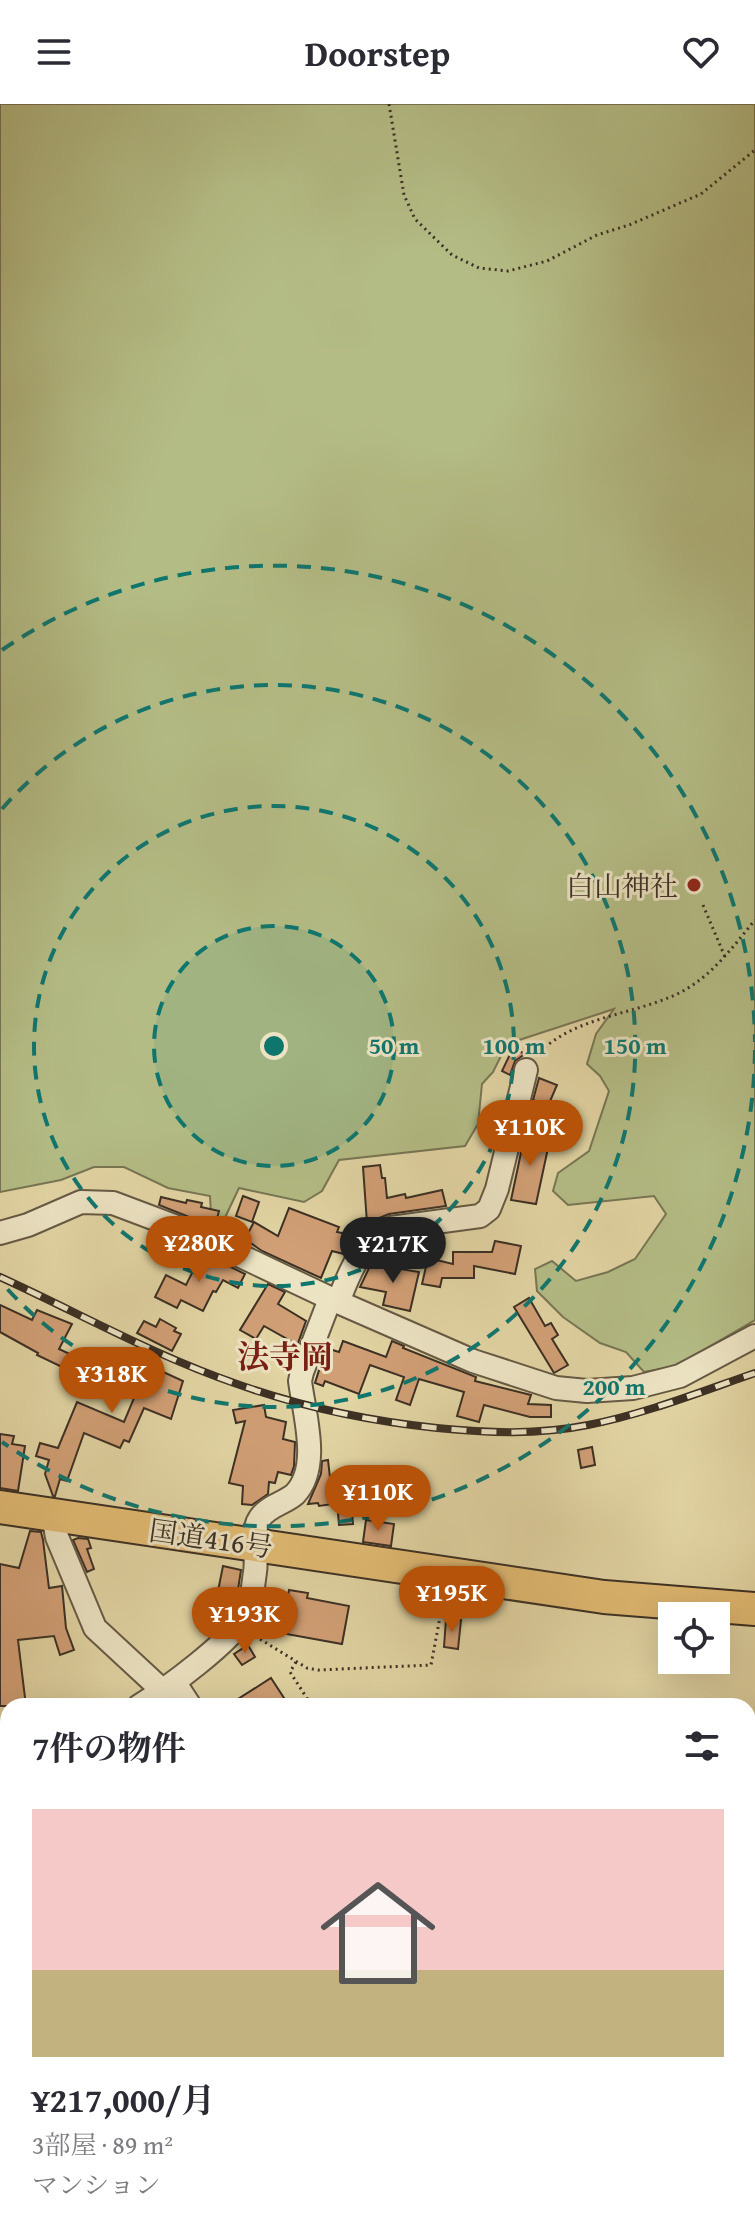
<!DOCTYPE html>
<html lang="ja">
<head>
<meta charset="utf-8">
<style>
	:root { --surface:#fff; --page:#f7f7f7; --text:#2b2b33; --muted:#7c7c81; --line:#e1e1e2; --accent:#b45309 }
	body { margin:0; font-family:"Gentium Book Plus","Noto Serif JP",serif; background:var(--page); color:var(--text); height:100vh; display:flex; flex-direction:column; font-size:30px; white-space:nowrap }
	* { box-sizing:border-box; margin:0 }
	p { font-size:26px; color:var(--muted) }
	.icon { flex:none; width:44px; height:44px; fill:none; stroke:currentColor; stroke-width:2; stroke-linecap:round; stroke-linejoin:round }
	.map { position:relative; flex:1; overflow:hidden }
	.details { position:absolute; left:0px; top:1594px; width:756px; height:536px; display:flex; flex-direction:column; background:var(--surface); border-radius:24px 24px 0 0; box-shadow:0 8px 32px #0002 }
	.details>* { flex:none }
	.controls { position:absolute; left:658px; top:1498px; display:grid; gap:16px }
	.controls a { display:grid; place-items:center; width:72px; height:72px; border-radius:0px; background:var(--surface); box-shadow:0 8px 32px #0002; font-size:40px }
	.price { position:absolute; translate:-50% -68px; padding:0 18px; border-radius:28px; background:var(--accent); color:#fff; font-size:26px; line-height:52px; filter:drop-shadow(0 2px 4px #0008) }
	.price::after { content:''; position:absolute; left:50%; top:48px; width:24px; height:18px; margin-left:-12px; background:inherit; clip-path:polygon(0 0,100% 0,50% 100%) }
	.price.selected { background:#222; color:#fff }
	ul { padding:0; list-style:none }
	li { display:grid; align-content:center; gap:16px; height:424px; padding:0 32px }
	li+li { border-top:2px solid var(--line) }
	li span { display:grid; place-items:center; height:248px; border-radius:0px; color:#555 }
	li>.icon { margin-inline-start:auto }
	span .icon { width:144px; height:144px; fill:#fffc; stroke-width:1 }
	li b { font-size:34px }
	h2 { display:flex; justify-content:space-between; align-items:center; height:96px; padding:0 32px; font-size:34px }
	header { display:flex; justify-content:space-between; align-items:center; height:104px; padding:0 32px; background:var(--surface); font-size:36px; font-weight:700 }
	.map>svg:first-child { display:block }
	.green { fill:#b4bc85; stroke:#787654; stroke-width:2 }
	.water { fill:#95b9a2; stroke:#718270; stroke-width:2 }
	.lines { fill:none; stroke-linecap:round; stroke-linejoin:round }
	.river { stroke:#95b9a2; stroke-width:28 }
	.building { fill:#d19f75; stroke:#3c3024; stroke-width:2 }
	.minor-casing { stroke:#665944; stroke-width:26 }
	.highway-casing { stroke:#3c3024; stroke-width:36 }
	.path { stroke:#3c3024; stroke-width:3; stroke-dasharray:2 4; stroke-linecap:butt }
	.minor { stroke:#ece3c3; stroke-width:22 }
	.highway { stroke:#e1ba72; stroke-width:32 }
	.rail-casing { stroke:#3c3024; stroke-width:8 }
	.rail { stroke:#ece3c3; stroke-width:5; stroke-dasharray:15; stroke-linecap:butt }
	.ring { fill:none; stroke:#0f766e; stroke-width:4; stroke-dasharray:14 10 }
	.poi-dot { fill:#8f2418; stroke:#ece3c3; stroke-width:3 }
	.labels { text-anchor:middle; dominant-baseline:central; stroke-width:6; stroke-linejoin:round; paint-order:stroke }
	.poi-label { font-size:28px; fill:#3c3024; stroke:#ece3c3; text-anchor:end }
	.street-label { font-size:28px; fill:#3c3024; stroke:#ece3c3 }
	.quarter-label { font-size:32px; font-weight:bold; fill:#7a1f14; stroke:#ece3c3 }
	.centre { fill:#0f766e; stroke:#ece3c3; stroke-width:4 }
	.ring-label { font-size:24px; text-anchor:middle; font-weight:bold; fill:#0f766e; stroke:#ece3c3; stroke-width:6; stroke-linejoin:round; paint-order:stroke }
</style>
</head>
<body>
<header><svg class="icon" aria-label="menu" viewBox="0 0 24 24"><path d="M4 6h16M4 12h16M4 18h16"/></svg>Doorstep<svg class="icon" aria-label="heart" viewBox="0 0 24 24"><path d="M12 20l-8-8c-3-5 5-10 8-4 3-6 11-1 8 4z"/></svg></header>
<div class="map">
<svg width="755" height="2130" viewBox="0 0 755 2130">
	<rect width="100%" height="100%" fill="#e2d4a3"/>
	<filter id="stains"><feTurbulence type="fractalNoise" baseFrequency=".0025" numOctaves="4"/><feColorMatrix values="0 0 0 0 .2 0 0 0 0 .09 0 0 0 0 .02 0 0 0 .5 -.17"/></filter>
	<radialGradient id="worn" r=".72"><stop offset=".6" stop-color="#630" stop-opacity="0"/><stop offset="1" stop-color="#630" stop-opacity=".3"/></radialGradient>
	<!-- green -->
	<path class="green" d="M0 0H755V1216L676 1262 644 1268 626 1248 600 1239 563 1213 537 1187 535 1165 552 1157 576 1177 608 1168 635 1155 666 1110 654 1092 568 1101 553 1087 558 1069 589 1047 609 987 600 972 587 960 596 930 614 905 507 940 493 968 482 980 478 1020 465 1042 339 1056 322 1087 304 1098 239 1084 222 1120 211 1110 210 1092 168 1084 124 1063H94L61 1076 0 1088Z"/>
	<!-- water -->
	<g class="water">
		<path d="M755 1989V2130H488L459 2122H748V1995Z"/>
		<path d="M438 2122H449L477 2130H451L441 2127 432 2130H413Z"/>
	</g>
	<g class="lines">
		<!-- river -->
		<path class="river" d="M263 2130 286 2122"/>
	</g>
	<!-- building -->
	<g class="building">
		<path d="M513 944 525 950 515 957 510 971 502 967Z"/>
		<path d="M539 974 557 981 548 1002 533 996Z"/>
		<path d="M526 1025 545 1028 542 1043 548 1044 536 1100 511 1096Z"/>
		<path d="M380 1061 382 1074H385L387 1094 405 1090 406 1094 442 1086 446 1102 389 1110 367 1119 363 1063Z"/>
		<path d="M243 1092 259 1098 252 1118 236 1112Z"/>
		<path d="M161 1093 186 1099 187 1096 202 1099 201 1103 219 1107 216 1118 189 1113 159 1101Z"/>
		<path d="M289 1104 339 1123 337 1128 357 1132 344 1150 332 1147 321 1174 262 1147 245 1135 254 1118 278 1132Z"/>
		<path d="M495 1137 521 1142 515 1170 474 1162V1174H442L440 1183 422 1180 428 1154 453 1160V1148H492Z"/>
		<path d="M202 1149 245 1170 238 1184 223 1176 216 1188 213 1187 203 1207 181 1196 177 1204 155 1193 166 1171 186 1181Z"/>
		<path d="M371 1160 419 1168 410 1207 383 1201 386 1188 360 1183Z"/>
		<path d="M268 1180 285 1188 278 1200 306 1217 290 1261 286 1259 292 1248 290 1246 294 1239 264 1222 256 1235 240 1226Z"/>
		<path d="M529 1194 545 1222 551 1219 558 1231 552 1235 568 1261 554 1269 514 1203Z"/>
		<path d="M0 1201 32 1216 37 1206 72 1220 59 1245 93 1261 87 1275 37 1251 38 1249 0 1228Z"/>
		<path d="M160 1215 176 1224 174 1227 181 1230 172 1247 137 1229 144 1217 156 1223Z"/>
		<path d="M343 1237 386 1253 392 1237 404 1242 403 1244 476 1273 475 1277 531 1291 528 1300 551 1301V1313H530L484 1301 479 1318 457 1312 464 1288 419 1275 410 1301 396 1296 404 1273 370 1261 359 1290 325 1277 323 1282 315 1279 326 1244 339 1248Z"/>
		<path d="M122 1249 183 1277 171 1315 144 1304 129 1338 124 1336 120 1344 84 1329 67 1377 60 1375 55 1392H53L45 1370 49 1356 36 1352 40 1339 58 1344 77 1298 124 1318 137 1287 115 1277 113 1282 101 1276 107 1263 114 1266Z"/>
		<path d="M264 1301 266 1313 286 1318 283 1335 295 1338 294 1362 291 1371 278 1368 275 1379 269 1378 268 1390 252 1401 242 1400 243 1382 229 1379 245 1317 236 1319 233 1306Z"/>
		<path d="M0 1330 14 1332 12 1340 25 1342 18 1387 0 1384Z"/>
		<path d="M592 1343 595 1361 581 1364 578 1346Z"/>
		<path d="M328 1356 333 1400 319 1402 318 1399 308 1400 321 1370 322 1357Z"/>
		<path d="M352 1408 353 1420 339 1421 338 1409Z"/>
		<path d="M366 1416 394 1420 391 1442 363 1438Z"/>
		<path d="M30 1427 41 1428 43 1436 49 1484 62 1482 66 1524 74 1546 60 1551 54 1532 18 1536 26 1602H0V1460L19 1464Z"/>
		<path d="M78 1434 88 1435 91 1444 87 1445 94 1465 87 1468 73 1436Z"/>
		<path d="M223 1462 241 1466 237 1492 231 1507 228 1506 230 1494 217 1492Z"/>
		<path d="M289 1486 308 1489 307 1494 349 1502 342 1540 281 1529Z"/>
		<path d="M446 1515 461 1516 458 1545 444 1543Z"/>
		<path d="M248 1541 255 1553 242 1561 234 1550Z"/>
		<path d="M271 1574 284 1594 271 1602H227Z"/>
	</g>
	<g class="lines">
		<!-- minor casing -->
		<g class="minor-casing">
			<g id="minor">
				<path d="M0 1129 28 1121 81 1098 113 1099 190 1128 338 1198 473 1257 556 1284 587 1287 633 1284 680 1272 755 1232"/>
				<path d="M338 1198C349 1170 361 1136 391 1124L480 1112 489 1105 497 1085 526 966"/>
				<path d="M53 1411 57 1433 95 1524 163 1587"/>
				<path d="M175 1579 190 1602"/>
				<path d="M139 1602C165 1586 234 1536 246 1510 252 1499 253 1481 255 1468 258 1452 250 1428 260 1414 268 1402 285 1399 295 1390 321 1363 304 1310 300 1277L302 1268 330 1195"/>
				<path d="M748 1645 755 1642"/>
				<path d="M0 1692 8 1687"/>
				<path d="M80 2130 102 2122"/>
			</g>
		</g>
		<!-- highway casing -->
		<g class="highway-casing">
			<path id="highway" d="M0 1403 604 1493 755 1505"/>
		</g>
		<!-- path -->
		<g class="path">
			<path d="M389 0 404 91 415 115 452 151 479 164 508 167 547 157 597 131 629 121 701 90 755 46"/>
			<path d="M703 801 725 853"/>
			<path d="M536 952C572 913 628 912 675 891 710 875 731 845 755 816"/>
			<path d="M255 1532 307 1564 318 1566 431 1561 444 1492"/>
			<path d="M296 1558 290 1568 312 1602"/>
			<path d="M748 1820 755 1815"/>
			<path d="M0 1874 8 1869"/>
			<path d="M0 2076 8 2071"/>
			<path d="M431 2122 433 2130"/>
		</g>
		<!-- minor -->
		<use href="#minor" class="minor"/>
		<!-- highway -->
		<use href="#highway" class="highway"/>
		<!-- rail casing -->
		<g class="rail-casing">
			<path id="rail" d="M0 1173C79 1209 155 1252 237 1280 302 1303 368 1317 437 1324 487 1329 538 1331 588 1321 645 1310 700 1288 755 1269"/>
		</g>
		<!-- rail -->
		<use href="#rail" class="rail"/>
	</g>
	<!-- distance rings -->
	<circle cx="274" cy="942" r="120" fill="#0f766e" fill-opacity=".12"/>
	<g class="ring">
		<circle cx="274" cy="942" r="120"/>
		<circle cx="274" cy="942" r="240"/>
		<path d="M2 705A361 361 0 1 1 2 1179"/>
		<path d="M755 946A481 481 0 0 1 2 1338M2 546A481 481 0 0 1 755 938"/>
	</g>
	<!-- markers -->
	<circle class="poi-dot" cx="694" cy="781" r="8"/>
	<g class="labels">
		<!-- poi labels -->
		<g class="poi-label">
			<text x="678" y="781">白山神社</text>
		</g>
		<!-- street labels -->
		<g class="street-label">
			<text transform="translate(211 1434) rotate(8)">国道416号</text>
		</g>
		<!-- quarter labels -->
		<g class="quarter-label">
			<text x="285" y="1252">法寺岡</text>
		</g>
	</g>
	<circle cx="274" cy="942" r="12" class="centre"/>
	<g class="ring-label">
		<text x="394" y="950">50 m</text>
		<text x="514" y="950">100 m</text>
		<text x="635" y="950">150 m</text>
		<text x="614" y="1291">200 m</text>
	</g>
	<rect width="100%" height="100%" filter="url(#stains)"/>
	<rect width="100%" height="100%" fill="url(#worn)"/>
</svg>
<div class="controls">
<a><svg class="icon" aria-label="locate" viewBox="0 0 24 24"><circle cx="12" cy="12" r="6"/><path d="M12 2v4M12 18v4M2 12h4M18 12h4"/></svg></a>
</div>
<b class="price" style="left:530px;top:1064px">¥110K</b>
<b class="price" style="left:199px;top:1180px">¥280K</b>
<b class="price selected" style="left:393px;top:1181px">¥217K</b>
<b class="price" style="left:112px;top:1311px">¥318K</b>
<b class="price" style="left:378px;top:1429px">¥110K</b>
<b class="price" style="left:452px;top:1530px">¥195K</b>
<b class="price" style="left:245px;top:1551px">¥193K</b>
<section class="details">
<h2>7件の物件<svg class="icon" aria-label="filters" viewBox="0 0 24 24"><path d="M4 7h16M4 17h16"/><circle cx="9" cy="7" r="2"/><circle cx="15" cy="17" r="2"/></svg></h2>
<ul>
<li><span style="background:linear-gradient(#f6c9c9 65%,#c2b280 0)"><svg class="icon" aria-label="home" viewBox="0 0 24 24"><path d="M3 11l9-7 9 7M6 9v11h12V9"/></svg></span><div><b>¥217,000/月</b><p>3部屋 · 89 m²</p><p>マンション</p></div></li>
</ul>
</section>
</div>
</body>
</html>
